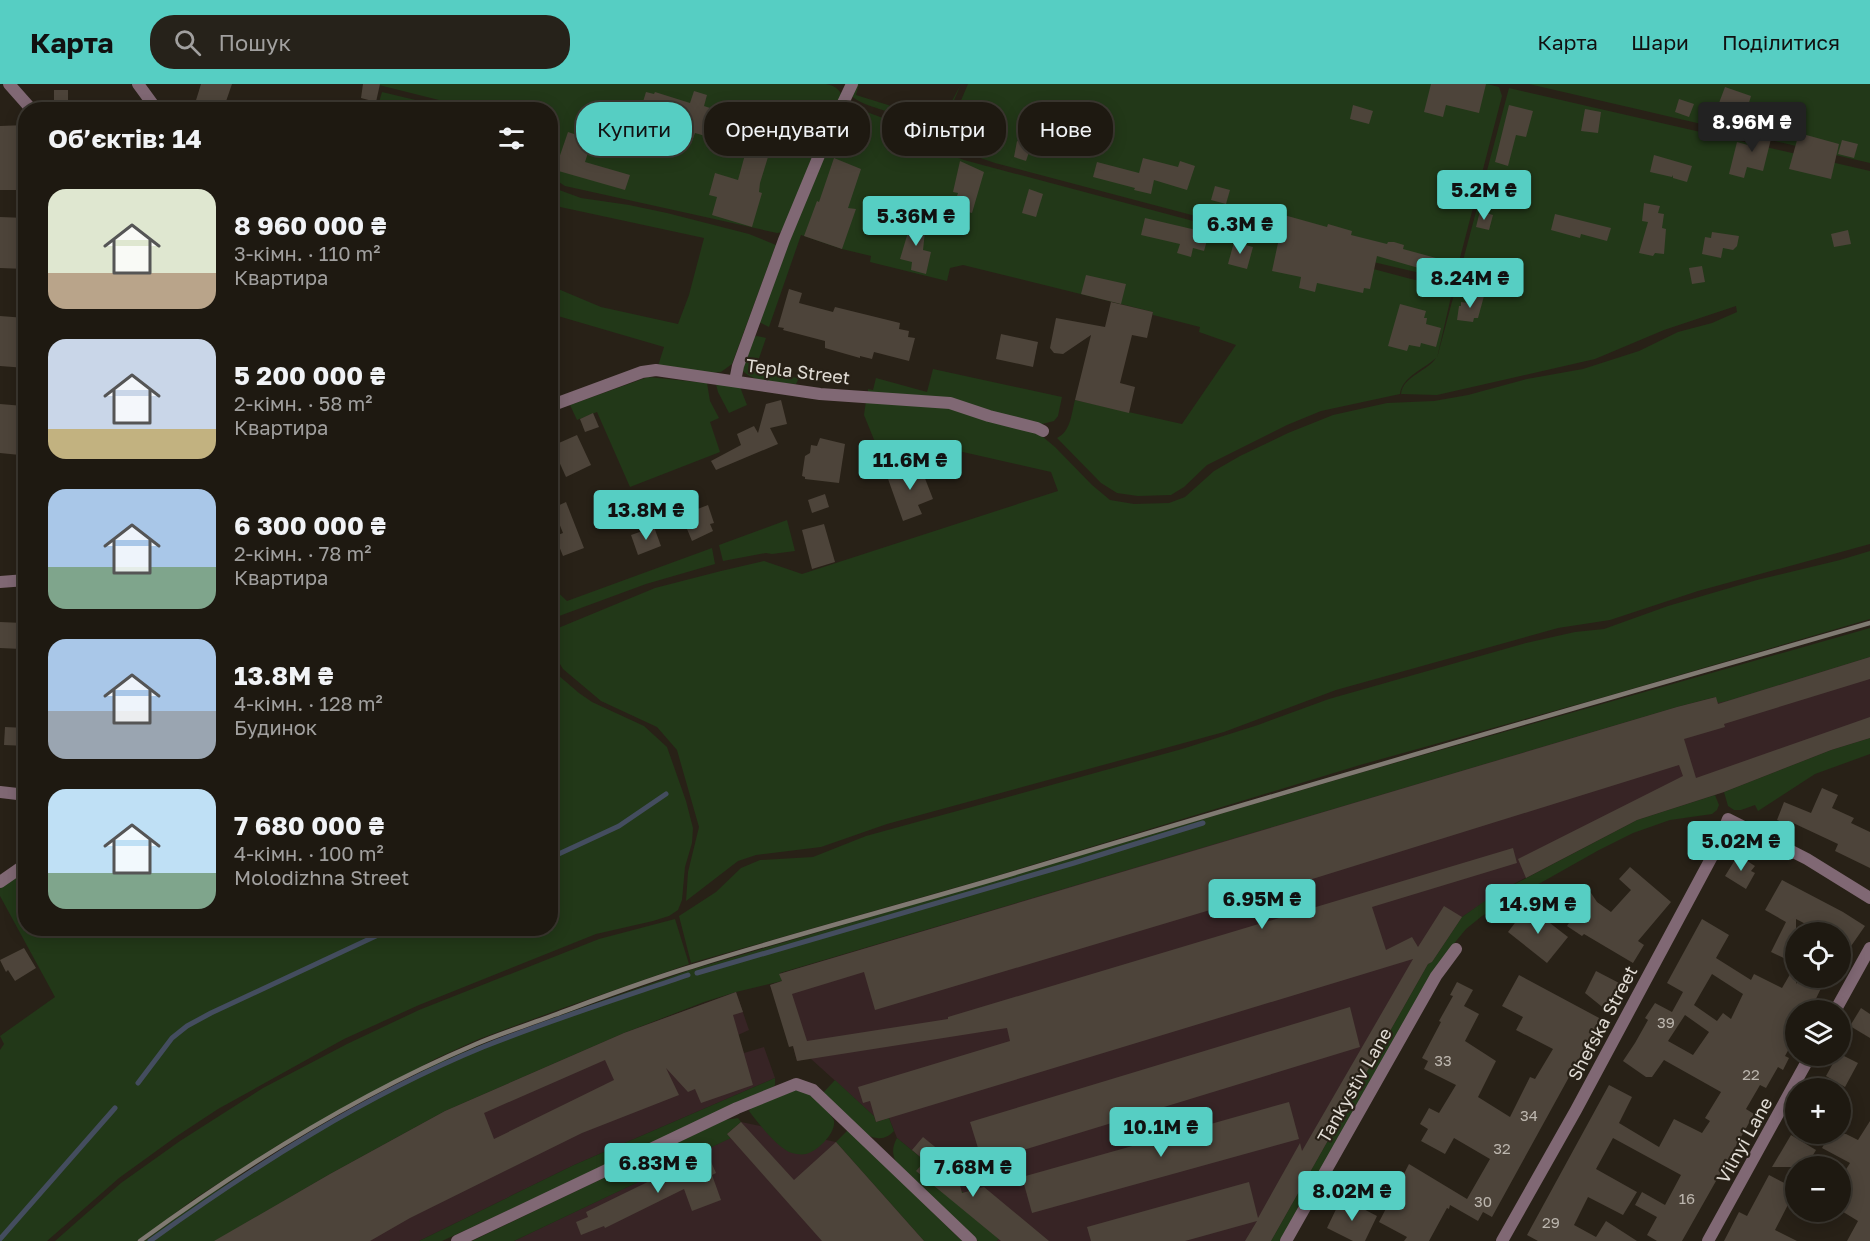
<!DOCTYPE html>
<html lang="uk">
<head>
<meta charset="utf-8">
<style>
	:root { --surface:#1e1911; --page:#26221a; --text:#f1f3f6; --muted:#a1a09f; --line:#3c3831; --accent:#56cec3 }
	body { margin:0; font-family:"Golos Text",sans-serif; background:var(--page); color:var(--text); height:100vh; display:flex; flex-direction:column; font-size:22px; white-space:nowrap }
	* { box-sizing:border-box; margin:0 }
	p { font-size:20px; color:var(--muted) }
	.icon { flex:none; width:33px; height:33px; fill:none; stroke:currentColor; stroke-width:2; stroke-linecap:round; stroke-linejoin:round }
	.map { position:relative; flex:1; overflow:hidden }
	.drawer { position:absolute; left:18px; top:18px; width:540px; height:834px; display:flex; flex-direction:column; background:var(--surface); border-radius:24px; box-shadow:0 3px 15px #0003,0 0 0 2px var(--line) }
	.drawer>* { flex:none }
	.hud { position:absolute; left:576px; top:18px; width:570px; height:54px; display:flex; gap:12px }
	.tools { position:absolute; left:1785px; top:838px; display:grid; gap:12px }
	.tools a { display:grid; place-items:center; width:66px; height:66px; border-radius:50%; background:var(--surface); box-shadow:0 3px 15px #0003,0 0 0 2px var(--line); font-size:30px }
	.price { position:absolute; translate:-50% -51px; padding:0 14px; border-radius:6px; background:var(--accent); color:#111; font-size:20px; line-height:39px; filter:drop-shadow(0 2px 3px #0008) }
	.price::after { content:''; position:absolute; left:50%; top:36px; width:18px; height:14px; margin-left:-9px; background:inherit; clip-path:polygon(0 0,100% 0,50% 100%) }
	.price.current { background:#222; color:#fff }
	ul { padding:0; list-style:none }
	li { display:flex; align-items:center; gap:18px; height:150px; padding:0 30px }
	li span { display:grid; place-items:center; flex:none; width:168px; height:120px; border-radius:18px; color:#555 }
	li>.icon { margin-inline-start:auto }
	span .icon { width:72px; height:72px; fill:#fffc; stroke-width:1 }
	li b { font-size:26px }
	h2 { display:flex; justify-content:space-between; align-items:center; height:72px; padding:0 30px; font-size:26px }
	.chip { padding:0 21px; border-radius:24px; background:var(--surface); box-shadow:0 3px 15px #0003,0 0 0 2px var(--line); font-size:21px; line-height:54px }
	.chip.current { background:var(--accent); color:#111 }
	header { display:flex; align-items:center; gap:36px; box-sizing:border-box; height:84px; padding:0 30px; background:var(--accent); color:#111 }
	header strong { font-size:28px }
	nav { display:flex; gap:33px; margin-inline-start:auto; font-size:21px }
	.search { width:420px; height:54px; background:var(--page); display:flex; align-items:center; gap:15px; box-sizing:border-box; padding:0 21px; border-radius:24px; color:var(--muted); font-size:22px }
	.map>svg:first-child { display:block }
	.industrial { fill:#372425 }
	.green { fill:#223818 }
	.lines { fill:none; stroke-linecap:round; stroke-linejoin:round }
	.stream { stroke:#444d5f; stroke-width:5 }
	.building { fill:#4d443a; fill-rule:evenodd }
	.minor { stroke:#806874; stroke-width:12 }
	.rail { stroke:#807a72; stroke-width:4.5 }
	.labels { text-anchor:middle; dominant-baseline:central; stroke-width:4.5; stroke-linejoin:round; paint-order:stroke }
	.number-label { font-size:15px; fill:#bcb6ae }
	.street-label { font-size:18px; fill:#e1dcd5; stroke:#282117 }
</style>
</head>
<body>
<header>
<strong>Карта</strong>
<div class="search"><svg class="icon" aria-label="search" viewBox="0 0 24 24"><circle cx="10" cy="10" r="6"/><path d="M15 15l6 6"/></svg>Пошук</div>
<nav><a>Карта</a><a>Шари</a><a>Поділитися</a></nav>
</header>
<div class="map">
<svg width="1870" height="1157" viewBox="0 0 1870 1157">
	<rect width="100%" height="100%" fill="#282117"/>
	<!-- industrial -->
	<g class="industrial">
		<path d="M1870 573V654L1831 666 1724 708 1637 736 1506 804 1462 833 1432 878 1428 880 1271 1157H997L1006 1145 917 1087 925 1077 897 1054 889 1034 876 1038 874 1032 810 974 797 977 793 962 770 901 782 897 779 890 1385 708 1677 623Z"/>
		<path d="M736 908 749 946 738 951 744 969 764 963 775 994 574 1081 419 1157H215L330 1090 445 1027 624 949Z"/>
		<path d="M741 1038 836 1058 924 1157H514L730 1054 727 1050Z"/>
	</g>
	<!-- green -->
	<g class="green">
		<path d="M375 0H826C834 2 839 4 842 12L836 28 828 36 782 148 777 149 565 102 551 93 550 26 475 25Z"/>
		<path d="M855 0H859L856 11 936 36 944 32 961 0C954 15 950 33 934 39 917 35 859 23 851 11Z"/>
		<path d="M968 0H1487L1499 3 1502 12 1454 197 1335 169 995 79 957 66 946 56 944 50 954 33Z"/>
		<path d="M1529 0H1870V79Z"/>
		<path d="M1509 4 1870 87V460L1698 507 1610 536 1558 544 1336 606 1224 648 887 740 821 763 756 771 738 777 686 817 688 788 699 743 677 666 657 643 601 617 563 585 551 565V547L655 504 721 487 764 477 802 490 1058 407 1051 388 910 356 879 368 864 331 866 317 948 323 1036 347 1055 363 1092 401 1110 416 1134 420 1169 419 1185 413 1214 387 1240 372 1288 349 1333 331 1387 319 1434 317 1468 311 1527 295 1583 285 1639 267 1678 248 1712 239 1737 228 1736 222 1664 246 1595 275 1437 311 1401 310C1403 292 1428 287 1436 274 1424 285 1402 293 1400 310L1321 327 1287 341 1207 381 1184 403 1171 411 1138 412 1117 409 1101 399 1057 354C1071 347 1071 331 1075 316L1182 340 1236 261 1199 248 1200 243 1153 231V228L963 181 950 184 947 197 870 178 871 172 842 165 801 151 769 243 759 238 802 125 843 28 848 25 864 27 929 51 950 71 964 76 1411 195 1450 203 1453 204 1437 274Z"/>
		<path d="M382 8 453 25H377Z"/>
		<path d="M551 103 581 114 629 121 667 129 749 150 776 161 732 280 721 288 711 289 658 282 664 263 551 230V202L601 223 678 240 689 211 704 154 551 121Z"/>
		<path d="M757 252 766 254 756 283 760 289 799 294 796 300C780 298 753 299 742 286L753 253Z"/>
		<path d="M933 285 1062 313 1058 332 1054 337 1038 341 868 309V305L873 306 876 294 927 308Z"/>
		<path d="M648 293 707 299 710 317 719 334 710 338 720 368 630 403 597 328 577 336 570 321Z"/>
		<path d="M716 300 740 303 747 321 729 329 718 308Z"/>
		<path d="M787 436 795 467 772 470 766 469 723 477 719 461Z"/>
		<path d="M712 464 715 480 646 500 551 535V502L567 517Z"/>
		<path d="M1870 467V535L1611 611 1360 681 989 794 691 879 679 832 716 808 741 784 760 776 813 773 866 752 1182 665 1258 641 1329 615 1526 559 1575 548 1604 545 1668 522 1757 496 1840 476Z"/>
		<path d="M1870 544V573L1727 617 1718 619 1715 613 1677 623 780 889 782 897 736 908 704 918 624 949 445 1027 330 1090 215 1157H144L199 1117 320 1042 436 980 481 961 567 929 690 886 1360 689Z"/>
		<path d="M551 578 558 591 579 609 592 618 644 642 667 663 686 717 693 744 692 759 685 783 682 816 678 826 669 832 653 837 596 850 419 921 344 955 218 1025 177 1052 119 1094 47 1157H0V966L4 960 0 952 55 913 0 812V804L25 787 26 844H550Z"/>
		<path d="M1870 654V670L1815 690 1758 727 1755 721 1741 726H1734L1728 722 1724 708 1831 666Z"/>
		<path d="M1715 711 1719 721 1717 726 1712 730 1670 736 1633 749 1599 766 1482 832 1466 845 1452 862 1282 1157H1271L1428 880 1432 878 1462 833 1492 812 1637 736Z"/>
		<path d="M675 835 689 880 566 923 479 955 435 975 283 1058 197 1113 137 1157H55L121 1099 180 1057 263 1004 347 960 419 926 599 855Z"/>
		<path d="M775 994V1001L772 1004 442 1157H419L574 1081Z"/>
		<path d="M835 996 874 1032 876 1038 889 1034 894 1047C889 1052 884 1055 877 1054 860 1053 835 1021 823 1009Z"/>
		<path d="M796 1006C800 1007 805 1008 809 1010 814 1013 833 1031 834 1037 836 1049 817 1068 806 1070 802 1071 796 1070 792 1069 778 1065 758 1039 749 1027L751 1024Z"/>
		<path d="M738 1034 741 1038 727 1050 731 1054 514 1157H472L725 1036Z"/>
		<path d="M847 1047H849L962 1157H924L836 1058Z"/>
		<path d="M897 1054 925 1077 917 1087 953 1100 1007 1144 997 1157H978L896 1078C892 1070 892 1063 897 1054Z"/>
	</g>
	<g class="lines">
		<!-- stream -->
		<g class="stream">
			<path d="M550 774 619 742 666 710"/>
			<path d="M697 889 1074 779 1203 739"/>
			<path d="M138 999 172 954 187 942 211 929 393 844"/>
			<path d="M0 1155 115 1024"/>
			<path d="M150 1157C254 1082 364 1012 483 963 550 936 620 914 688 891"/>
		</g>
	</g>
	<!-- building -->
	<g class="building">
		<path d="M201 0H232L223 26H193Z"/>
		<path d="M363 0H380L376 18 361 14Z"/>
		<path d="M1431 0H1486L1479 29 1446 21 1443 33 1424 28Z"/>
		<path d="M1725 3 1751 12 1745 32 1736 30 1732 44 1718 39 1724 21 1719 19Z"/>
		<rect x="54" y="6" width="14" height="20"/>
		<path d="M694 7 707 11 704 22 740 34 739 38 747 40 739 62 695 49 691 60 678 56 682 45 630 28 642 21 646 8 654 10 655 8 690 19Z"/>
		<path d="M1679 15 1694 20 1689 33 1675 28Z"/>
		<path d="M1353 21 1373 27 1369 40 1350 35Z"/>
		<path d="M1509 21 1533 27 1526 53 1516 51 1508 82 1495 78Z"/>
		<path d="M1585 25 1601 28 1598 49 1581 47Z"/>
		<path d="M970 36 992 43 986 65 966 59Z"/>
		<path d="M1760 40 1774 43 1763 87 1747 83 1744 94 1729 90 1737 58 1755 63Z"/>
		<path d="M26 41V106H0V42Z"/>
		<path d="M568 48 592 56 585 78 630 91 625 106 555 86Z"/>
		<path d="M1799 49 1839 60 1831 95 1789 85Z"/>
		<path d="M1023 52 1053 59 1050 73 1029 68 1026 77 1014 73 1017 57 1021 58Z"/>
		<path d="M1842 56 1858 60 1854 74 1838 70Z"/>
		<path d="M746 67 768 73 760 99 759 108 762 109 752 143 712 131 717 113 709 111 715 89 738 96Z"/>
		<path d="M1654 71 1692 82 1687 98 1673 94V91L1672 93 1650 88Z"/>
		<path d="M834 74 861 85 848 124 856 125 842 165 804 152 817 117 819 118Z"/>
		<path d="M1143 74 1178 83 1180 77 1195 82 1187 106 1154 96 1151 110 1134 106 1135 104 1093 93 1097 78 1139 89Z"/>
		<path d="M960 77 984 88 972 129 953 124 958 109 953 108Z"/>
		<path d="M1215 102 1230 106 1226 120 1211 116Z"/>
		<path d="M1029 105 1043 110 1036 133 1022 129Z"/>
		<path d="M1644 119 1660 122 1658 129 1664 130 1662 144 1666 145 1664 170 1655 169 1653 172 1639 169 1648 138 1642 137Z"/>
		<path d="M1480 127 1493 131 1489 146 1476 143Z"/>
		<path d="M1555 130 1611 144 1607 157 1581 150 1580 154 1551 146Z"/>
		<path d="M1284 131 1327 143 1328 140 1352 147 1351 151 1387 160 1388 158H1394L1404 161 1403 165 1447 177 1443 191 1377 172 1370 205 1364 204 1363 209 1317 199 1315 208 1299 204 1301 193 1272 187Z"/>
		<path d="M0 133 26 134 25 185 0 184Z"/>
		<path d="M1145 134 1209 149 1204 167 1193 164 1191 173 1177 169 1180 160 1141 151Z"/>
		<path d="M912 135 926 138 923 166 931 168 926 190 911 186 912 178 900 175Z"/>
		<path d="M1848 146 1851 160 1834 163 1831 150Z"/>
		<path d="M1712 148 1739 152 1737 162 1733 166 1723 164 1721 174 1702 170 1705 153 1711 154Z"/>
		<path d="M1234 158 1253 163 1247 185 1228 180Z"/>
		<path d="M1702 182 1705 198 1692 200 1689 184Z"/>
		<path d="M1086 191 1126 200 1121 220 1081 210Z"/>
		<path d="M789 205 802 209 799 219 833 228 835 223 900 239 899 245 909 247 908 253 915 254 909 277 874 268 872 275 860 272V274L825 264V257L783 246 784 244 778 243Z"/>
		<path d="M1469 210 1484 212 1478 234H1474L1473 238 1457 236 1459 222H1461V218L1468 219Z"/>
		<path d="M1111 218 1153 228 1147 254 1132 251 1120 299 1135 303 1129 329 1075 316 1091 251 1063 270 1054 269 1050 264 1056 234 1105 243Z"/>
		<path d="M1400 220 1426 227 1424 234H1427L1426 240 1441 244 1436 263 1421 259 1420 263 1409 261 1407 267 1388 262Z"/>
		<path d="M0 232 26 234V284L0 282Z"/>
		<path d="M1001 250 1038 258 1033 283 996 275Z"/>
		<path d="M781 316 787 340 770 344 778 360 716 386 711 377 741 361 737 350 754 342 758 349 766 320Z"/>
		<path d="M0 320 24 322 20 371 0 369Z"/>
		<path d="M593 329 599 343 585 348 580 335Z"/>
		<path d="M577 351 591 381 566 393 552 362Z"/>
		<path d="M820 354 845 360 839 399 805 395V393L802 392 805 372 810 369 811 361 817 362Z"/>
		<path d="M919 379 933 415 918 421 922 430 903 437 887 392Z"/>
		<path d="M825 410 829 423 812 429 808 416Z"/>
		<path d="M692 415 695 426 708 421 714 439 710 440 713 447 692 457 677 421Z"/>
		<path d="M566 418 584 464 563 472 555 452 563 449 553 424Z"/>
		<path d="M824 440 835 478 812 485 802 446Z"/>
		<path d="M654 443 661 462 638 471 631 451Z"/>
		<path d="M0 538 23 539 21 565 0 564Z"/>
		<path d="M1870 573V595L1724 640 1725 643 1684 655 1696 694 1870 633V654L1831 666 1724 708 1637 736 1526 794 1518 775 1683 692 1679 681 1277 806 875 926 864 888 792 910 807 957 948 935V933L1513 764 1517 779 1372 823 1386 866 1412 853 1418 863 1444 822 1462 833 1432 878 1428 880 1271 1157H1245L1257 1137 1185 1157H1091L1087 1143 1249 1098 1258 1134 1300 1059 1302 1067 1413 875 876 1038 870 1017 863 1019 858 1003 1010 957 1007 944 797 977 793 962 789 963 770 901 782 897 779 890 1677 623 1716 613 1718 620Z"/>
		<path d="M5 643 26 644V662L4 661Z"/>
		<path d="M1822 704 1838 711 1832 724 1854 734 1851 739 1870 748V784L1835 767 1838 760 1791 738 1789 741 1777 736 1784 718 1811 729Z"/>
		<path d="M1738 771 1755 782 1751 787 1755 789 1746 805 1725 792Z"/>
		<path d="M1630 783 1671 818 1638 857 1644 861 1633 879 1584 850 1582 852 1567 842 1581 820 1578 814 1589 806 1597 818 1611 828 1631 806 1619 795Z"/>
		<path d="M1782 796 1843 828 1865 842 1849 865 1840 859V849H1823L1796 835V880L1771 868 1786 838 1765 826Z"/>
		<path d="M1528 822 1568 853 1547 879 1508 848Z"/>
		<path d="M1702 835 1729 851 1716 874 1751 896 1754 890 1782 904 1796 880V900L1800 894H1826L1810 927H1796V952L1785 972 1789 974 1783 986 1778 983 1766 1004 1760 1001 1746 1025 1754 1030 1682 1157H1657L1647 1151 1657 1133 1635 1121 1642 1108 1665 1121 1681 1091 1613 1054 1596 1085 1637 1108 1623 1131 1588 1113 1574 1141 1596 1153 1606 1137 1637 1157H1538L1527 1151 1609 1001 1632 1013 1619 1039 1659 1063 1674 1035 1702 1049 1710 1037 1705 1034 1721 1008 1664 976 1652 993H1646L1623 977 1635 959 1648 936 1645 934 1655 919 1672 928 1683 908 1667 899ZM1712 890 1743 910 1731 935 1723 929 1717 937 1694 921ZM1685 931 1709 948 1693 971 1668 957Z"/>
		<path d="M24 864 36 884 15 897 8 886 6 888 0 876Z"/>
		<path d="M1596 887 1621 900 1606 926 1585 909Z"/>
		<path d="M1519 891 1601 935 1492 1133 1483 1128 1478 1137 1450 1121 1449 1125 1447 1124 1429 1157H1404L1407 1153 1379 1138 1409 1080 1467 1115 1490 1075 1454 1054 1445 1070 1421 1057 1428 1045 1420 1040 1429 1024 1439 1029 1456 1001 1424 985 1428 977 1422 974 1441 938 1439 937 1453 912 1450 911 1457 898 1473 906 1464 922 1479 930 1465 957 1496 977 1478 1013 1510 1033 1530 993 1535 995 1553 965 1516 946 1523 933 1502 922Z"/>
		<path d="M736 908 743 928 733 931 753 1001 701 1019 695 1005 688 1008 666 984 679 1011 582 1049 410 1134 370 1157H214L330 1090 445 1027 624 949ZM605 976 614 996 494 1055 484 1029Z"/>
		<path d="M1350 923 1360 963 987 1077H982L970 1038Z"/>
		<path d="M1861 924 1870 930V954L1850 942Z"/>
		<path d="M1840 970 1858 979 1845 1003 1826 992 1837 972H1840Z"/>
		<path d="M1289 1018 1299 1055 1032 1129 1022 1093Z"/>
		<path d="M1870 1037V1157H1847L1858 1137 1840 1126V1095L1850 1079 1822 1064 1830 1050H1846L1858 1056Z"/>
		<path d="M741 1038 794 1096 836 1058 924 1157H822L727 1050Z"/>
		<path d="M1791 1051 1816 1066 1806 1083H1772Z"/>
		<path d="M923 1053 962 1085 956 1086 962 1109 984 1103 1049 1157H1001L916 1087 925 1077 912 1066Z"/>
		<path d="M707 1069 716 1089 712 1091 721 1116 692 1127 684 1105 605 1144 604 1142 581 1151 576 1138 588 1133 586 1128Z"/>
		<path d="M1769 1091 1796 1105 1775 1146 1797 1157H1724L1739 1128 1747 1132Z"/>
		<path d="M1340 1117 1348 1122 1350 1118 1377 1132 1365 1157H1353L1327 1144Z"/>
	</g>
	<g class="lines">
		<!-- minor -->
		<g class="minor">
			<path d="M9 0 32 26"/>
			<path d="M138 0 157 26"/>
			<path d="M735 297 738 282 784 156 825 57 852 0"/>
			<path d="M550 322 642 288 656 286 820 310 950 319 989 332 1037 344 1043 347"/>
			<path d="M0 498 26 496"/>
			<path d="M0 708 26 711"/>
			<path d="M0 798 26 780"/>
			<path d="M1835 927 1870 864"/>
			<path d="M457 1157 737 1024 796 1000 813 1006 971 1157"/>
			<path d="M1286 1157 1436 892 1456 865"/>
			<path d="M1502 1157 1576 1026 1715 767 1728 735 1807 775 1870 814"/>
			<path d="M1708 1157 1810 972"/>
		</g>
		<!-- rail -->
		<path class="rail" d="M140 1157C244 1081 356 1011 476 960 501 949 528 941 554 931 600 914 647 896 694 882 800 849 908 821 1015 789 1299 703 1584 621 1870 539"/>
	</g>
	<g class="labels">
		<!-- number labels -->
		<g class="number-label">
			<text x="1666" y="938">39</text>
			<text x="1443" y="976">33</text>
			<text x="1751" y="990">22</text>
			<text x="1529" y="1031">34</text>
			<text x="1502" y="1064">32</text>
			<text x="1687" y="1114">16</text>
			<text x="1483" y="1117">30</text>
			<text x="1551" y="1138">29</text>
		</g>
		<!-- street labels -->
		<g class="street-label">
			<text transform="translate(798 287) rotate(7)">Tepla Street</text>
			<text transform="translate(1602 939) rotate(-62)">Shefska Street</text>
			<text transform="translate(1354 1001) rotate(-60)">Tankystiv Lane</text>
			<text transform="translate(1744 1056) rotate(-61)">Vilnyi Lane</text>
		</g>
	</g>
</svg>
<div class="tools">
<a><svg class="icon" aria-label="locate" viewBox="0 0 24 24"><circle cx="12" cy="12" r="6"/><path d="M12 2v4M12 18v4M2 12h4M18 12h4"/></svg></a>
<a><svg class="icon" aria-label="layers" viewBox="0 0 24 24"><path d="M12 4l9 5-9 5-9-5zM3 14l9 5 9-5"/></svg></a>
<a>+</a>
<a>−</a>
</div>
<b class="price current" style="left:1752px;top:69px">8.96M ₴</b>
<b class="price" style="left:1484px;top:137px">5.2M ₴</b>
<b class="price" style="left:916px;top:163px">5.36M ₴</b>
<b class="price" style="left:1240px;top:171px">6.3M ₴</b>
<b class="price" style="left:1470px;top:225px">8.24M ₴</b>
<b class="price" style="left:910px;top:407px">11.6M ₴</b>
<b class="price" style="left:646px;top:457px">13.8M ₴</b>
<b class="price" style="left:1741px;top:788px">5.02M ₴</b>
<b class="price" style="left:1262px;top:846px">6.95M ₴</b>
<b class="price" style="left:1538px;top:851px">14.9M ₴</b>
<b class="price" style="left:1161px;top:1074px">10.1M ₴</b>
<b class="price" style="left:658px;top:1110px">6.83M ₴</b>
<b class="price" style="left:973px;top:1114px">7.68M ₴</b>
<b class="price" style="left:1352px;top:1138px">8.02M ₴</b>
<div class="hud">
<a class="chip current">Купити</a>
<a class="chip">Орендувати</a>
<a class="chip">Фільтри</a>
<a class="chip">Нове</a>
</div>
<section class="drawer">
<h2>Об’єктів: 14<svg class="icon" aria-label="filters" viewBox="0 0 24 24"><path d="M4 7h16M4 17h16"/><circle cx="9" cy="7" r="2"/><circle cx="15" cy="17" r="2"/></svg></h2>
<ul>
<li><span style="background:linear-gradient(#dfe7d0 70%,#b9a48a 0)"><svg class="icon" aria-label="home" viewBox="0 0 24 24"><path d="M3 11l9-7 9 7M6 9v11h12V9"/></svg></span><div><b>8 960 000 ₴</b><p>3-кімн. · 110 m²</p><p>Квартира</p></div></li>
<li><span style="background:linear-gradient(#c9d6e8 75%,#c2b280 0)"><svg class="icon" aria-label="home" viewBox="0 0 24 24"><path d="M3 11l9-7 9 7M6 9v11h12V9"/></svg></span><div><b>5 200 000 ₴</b><p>2-кімн. · 58 m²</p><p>Квартира</p></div></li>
<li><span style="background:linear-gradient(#a9c7e8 65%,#7fa58c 0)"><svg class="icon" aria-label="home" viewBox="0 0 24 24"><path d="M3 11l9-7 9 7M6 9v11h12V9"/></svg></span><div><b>6 300 000 ₴</b><p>2-кімн. · 78 m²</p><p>Квартира</p></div></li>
<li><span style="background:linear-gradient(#a9c7e8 60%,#9aa5b1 0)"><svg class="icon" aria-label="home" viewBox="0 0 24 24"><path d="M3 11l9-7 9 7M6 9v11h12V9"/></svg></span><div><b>13.8M ₴</b><p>4-кімн. · 128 m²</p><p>Будинок</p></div></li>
<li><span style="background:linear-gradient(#bfe0f5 70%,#7fa58c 0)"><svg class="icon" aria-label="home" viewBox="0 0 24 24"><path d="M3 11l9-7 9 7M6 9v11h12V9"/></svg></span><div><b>7 680 000 ₴</b><p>4-кімн. · 100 m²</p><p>Molodizhna Street</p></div></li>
</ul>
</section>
</div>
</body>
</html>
